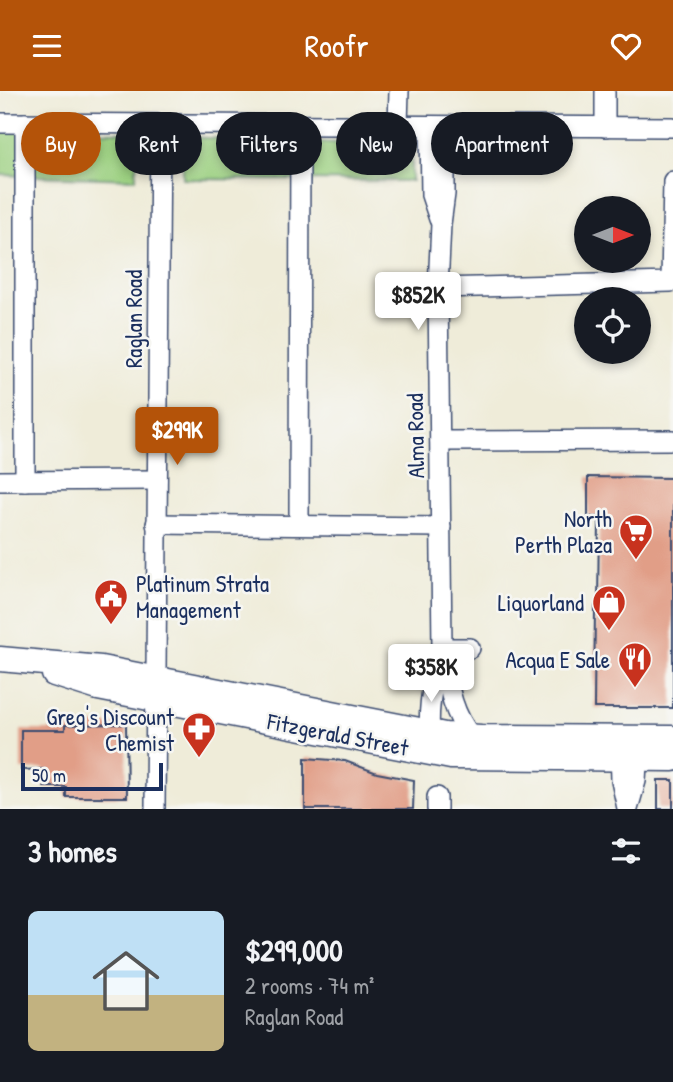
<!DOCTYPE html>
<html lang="en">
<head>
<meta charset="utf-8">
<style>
	:root { --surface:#171b24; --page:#20242c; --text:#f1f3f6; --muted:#9ea1a6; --line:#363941; --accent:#b45309 }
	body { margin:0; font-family:"Patrick Hand",sans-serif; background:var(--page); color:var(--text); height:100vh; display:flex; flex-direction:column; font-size:26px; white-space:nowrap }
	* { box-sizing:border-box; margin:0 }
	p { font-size:23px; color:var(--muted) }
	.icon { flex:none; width:38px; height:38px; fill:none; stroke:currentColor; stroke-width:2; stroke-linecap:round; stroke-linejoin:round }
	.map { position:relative; height:718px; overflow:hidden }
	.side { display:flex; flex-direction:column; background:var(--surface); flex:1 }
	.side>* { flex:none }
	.guide { position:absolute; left:21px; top:21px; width:632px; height:63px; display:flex; gap:14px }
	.needle { width:46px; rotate:90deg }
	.tools { position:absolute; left:574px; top:105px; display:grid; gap:14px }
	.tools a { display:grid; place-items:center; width:77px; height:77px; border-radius:50%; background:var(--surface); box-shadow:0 4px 10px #0003; font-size:35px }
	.scale { position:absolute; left:21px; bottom:18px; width:142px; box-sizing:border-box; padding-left:7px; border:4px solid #1b2f5e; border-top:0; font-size:19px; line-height:24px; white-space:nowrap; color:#1b2f5e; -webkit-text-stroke:5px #f6f6f2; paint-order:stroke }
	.price { position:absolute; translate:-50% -60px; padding:0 16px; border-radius:7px; background:#fff; color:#222; font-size:23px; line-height:46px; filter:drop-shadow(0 2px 4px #0008) }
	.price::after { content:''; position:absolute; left:50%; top:42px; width:21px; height:16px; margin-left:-10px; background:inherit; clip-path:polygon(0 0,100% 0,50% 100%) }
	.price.on { background:var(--accent); color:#fff }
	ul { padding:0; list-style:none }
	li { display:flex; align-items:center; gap:21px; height:175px; padding:0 28px }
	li+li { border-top:2px solid var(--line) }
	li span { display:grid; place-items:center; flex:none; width:196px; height:140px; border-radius:10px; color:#555 }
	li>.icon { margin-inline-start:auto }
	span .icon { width:84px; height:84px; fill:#fffc; stroke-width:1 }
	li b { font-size:30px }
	h2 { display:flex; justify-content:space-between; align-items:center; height:84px; padding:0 28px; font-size:30px }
	.pill { padding:0 24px; border-radius:32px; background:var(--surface); box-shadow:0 4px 10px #0003; font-size:24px; line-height:63px }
	.pill.on { background:var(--accent); color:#fff }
	header { display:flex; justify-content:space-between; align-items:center; height:91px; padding:0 28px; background:var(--accent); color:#fff; font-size:32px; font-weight:600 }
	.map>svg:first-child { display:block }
	.green { fill:#9cd081; stroke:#5c8070; stroke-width:2 }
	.building { fill:#e19e87 }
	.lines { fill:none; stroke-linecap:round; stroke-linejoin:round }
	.minor-casing { stroke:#3b4b70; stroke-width:22 }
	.major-casing { stroke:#3b4b70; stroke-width:27 }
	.minor { stroke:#fff; stroke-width:19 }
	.major { stroke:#fff; stroke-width:24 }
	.labels { text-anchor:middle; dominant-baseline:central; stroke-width:5; stroke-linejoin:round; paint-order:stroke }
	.street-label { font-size:23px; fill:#1b2f5e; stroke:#f6f6f2 }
	.poi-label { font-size:23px; fill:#1b2f5e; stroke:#f6f6f2; text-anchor:end }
</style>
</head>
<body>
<header><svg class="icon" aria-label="menu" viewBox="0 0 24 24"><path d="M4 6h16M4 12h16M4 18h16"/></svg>Roofr<svg class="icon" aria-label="heart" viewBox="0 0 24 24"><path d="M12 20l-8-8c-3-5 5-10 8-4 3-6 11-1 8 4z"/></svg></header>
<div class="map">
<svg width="673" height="718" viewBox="0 0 673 718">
	<rect width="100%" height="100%" fill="#f6f6f2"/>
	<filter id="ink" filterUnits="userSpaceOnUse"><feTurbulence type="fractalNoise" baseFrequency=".0143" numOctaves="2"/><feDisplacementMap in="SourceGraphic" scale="14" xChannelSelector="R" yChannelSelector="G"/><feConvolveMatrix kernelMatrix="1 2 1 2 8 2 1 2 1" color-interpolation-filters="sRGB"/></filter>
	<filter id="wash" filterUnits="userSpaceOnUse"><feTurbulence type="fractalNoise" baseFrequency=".00686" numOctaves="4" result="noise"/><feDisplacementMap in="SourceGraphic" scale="28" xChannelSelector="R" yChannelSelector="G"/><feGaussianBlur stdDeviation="1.57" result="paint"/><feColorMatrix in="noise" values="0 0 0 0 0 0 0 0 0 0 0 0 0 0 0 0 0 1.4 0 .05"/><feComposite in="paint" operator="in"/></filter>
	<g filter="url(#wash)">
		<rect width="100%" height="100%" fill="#efecd9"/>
		<!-- green -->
		<g class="green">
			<path d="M0 39 130 41 137 47 136 88 0 84Z"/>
			<path d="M183 46 393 54 406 57 412 65V90L183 88Z"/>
		</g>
		<g id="blocks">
			<!-- building -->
			<g class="building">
				<path d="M588 386 673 387V617H594L595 515H598L599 426H588Z"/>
				<path d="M126 633 127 706H66V696H44V678L21 679V639H65V634Z"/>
				<path d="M305 667 345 670 377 682 414 689 413 718H305Z"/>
				<rect x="658" y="689" width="15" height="29"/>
			</g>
		</g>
	</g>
	<g filter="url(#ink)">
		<use href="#blocks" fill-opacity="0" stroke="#3b4b70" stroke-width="2"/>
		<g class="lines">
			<!-- minor casing -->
			<g class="minor-casing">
				<g id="minor">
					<path d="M605 0V36"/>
					<path d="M0 32 673 36"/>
					<path d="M25 32V390"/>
					<path d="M398 34 399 0"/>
					<path d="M430 35 431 104 439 128"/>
					<path d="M445 36V103L441 133 438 197 442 557C448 590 450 620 472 646"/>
					<path d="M438 197 671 191 673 90"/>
					<path d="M440 350 673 349"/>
					<path d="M0 390 157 389"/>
					<path d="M156 433 441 436"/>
					<path d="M299 434 300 34"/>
					<path d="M442 557H470"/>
					<path d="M431 652C426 621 432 591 441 562"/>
					<path d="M620 653 621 690 627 717"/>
					<path d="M155 718 160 33"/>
					<path d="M437 718V706"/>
					<path d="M628 718 636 690 638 655"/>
				</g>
			</g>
			<!-- major casing -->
			<g class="major-casing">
				<g id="major">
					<path d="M0 568 101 577 445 644 481 646 673 647"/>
					<path d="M54 583 98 597 451 666 673 668"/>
				</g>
			</g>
			<!-- minor -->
			<use href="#minor" class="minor"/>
			<!-- major -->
			<use href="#major" class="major"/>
		</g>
	</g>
	<!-- icons -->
	<defs>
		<g id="supermarket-pin" transform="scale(1.75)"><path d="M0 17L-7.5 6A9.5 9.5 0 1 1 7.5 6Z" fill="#c8321e" stroke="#f6f6f2"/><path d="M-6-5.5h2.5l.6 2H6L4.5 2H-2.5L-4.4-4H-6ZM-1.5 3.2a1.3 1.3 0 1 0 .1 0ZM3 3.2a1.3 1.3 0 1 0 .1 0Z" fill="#fff"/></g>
		<g id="civic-pin" transform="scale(1.75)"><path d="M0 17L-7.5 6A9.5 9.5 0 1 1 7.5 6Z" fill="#c8321e" stroke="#f6f6f2"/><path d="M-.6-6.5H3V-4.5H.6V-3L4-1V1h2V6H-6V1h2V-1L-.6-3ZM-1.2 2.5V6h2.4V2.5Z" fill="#fff"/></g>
		<g id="shop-pin" transform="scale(1.75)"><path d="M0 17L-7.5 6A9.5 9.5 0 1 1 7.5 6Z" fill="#c8321e" stroke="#f6f6f2"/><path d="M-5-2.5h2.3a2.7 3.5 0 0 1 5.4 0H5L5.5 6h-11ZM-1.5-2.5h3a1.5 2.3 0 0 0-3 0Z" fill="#fff"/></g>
		<g id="restaurant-pin" transform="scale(1.75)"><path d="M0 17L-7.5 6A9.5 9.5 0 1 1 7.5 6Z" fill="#c8321e" stroke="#f6f6f2"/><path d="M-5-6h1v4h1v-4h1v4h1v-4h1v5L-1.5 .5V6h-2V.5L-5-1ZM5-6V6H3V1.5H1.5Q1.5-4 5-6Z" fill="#fff"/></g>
		<g id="pharmacy-pin" transform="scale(1.75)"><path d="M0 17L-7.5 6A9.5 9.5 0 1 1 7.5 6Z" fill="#c8321e" stroke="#f6f6f2"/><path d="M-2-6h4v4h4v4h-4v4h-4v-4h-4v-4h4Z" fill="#fff"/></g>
	</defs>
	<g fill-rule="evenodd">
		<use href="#supermarket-pin" x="636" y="440"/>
		<use href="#civic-pin" x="111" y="505"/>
		<use href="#shop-pin" x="609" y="511"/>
		<use href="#restaurant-pin" x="635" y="568"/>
		<use href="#pharmacy-pin" x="199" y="638"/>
	</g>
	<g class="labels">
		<!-- street labels -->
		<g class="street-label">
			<text transform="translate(133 228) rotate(-90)">Raglan Road</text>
			<text transform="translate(415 345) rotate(-91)">Alma Road</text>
			<text transform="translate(338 643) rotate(11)">Fitzgerald Street</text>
		</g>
		<!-- poi labels -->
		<g class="poi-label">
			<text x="612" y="427">North<tspan x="612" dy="26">Perth Plaza</tspan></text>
			<text x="136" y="492" text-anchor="start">Platinum Strata<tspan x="136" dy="26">Management</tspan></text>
			<text x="584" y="511">Liquorland</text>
			<text x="610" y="568">Acqua E Sale</text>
			<text x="174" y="625">Greg's Discount<tspan x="174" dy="26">Chemist</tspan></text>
		</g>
	</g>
</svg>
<div class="tools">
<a><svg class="needle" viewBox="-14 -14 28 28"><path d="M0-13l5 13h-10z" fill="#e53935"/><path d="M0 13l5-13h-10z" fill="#9ea1a6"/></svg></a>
<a><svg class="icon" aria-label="locate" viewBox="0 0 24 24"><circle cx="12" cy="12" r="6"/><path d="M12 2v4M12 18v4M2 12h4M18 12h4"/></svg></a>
</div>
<div class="scale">50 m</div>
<b class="price" style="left:418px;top:241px">$852K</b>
<b class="price on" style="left:177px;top:376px">$299K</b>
<b class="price" style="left:431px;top:613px">$358K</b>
<div class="guide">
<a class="pill on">Buy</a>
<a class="pill">Rent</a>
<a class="pill">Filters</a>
<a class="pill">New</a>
<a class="pill">Apartment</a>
</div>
</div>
<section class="side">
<h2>3 homes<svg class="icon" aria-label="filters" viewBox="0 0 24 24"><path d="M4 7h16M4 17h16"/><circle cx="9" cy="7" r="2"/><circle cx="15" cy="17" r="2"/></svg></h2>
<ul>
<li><span style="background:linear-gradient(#bfe0f5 60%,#c2b280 0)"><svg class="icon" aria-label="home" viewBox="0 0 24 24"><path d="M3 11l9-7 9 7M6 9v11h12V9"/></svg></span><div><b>$299,000</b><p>2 rooms · 74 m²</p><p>Raglan Road</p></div></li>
</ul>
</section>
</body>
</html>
